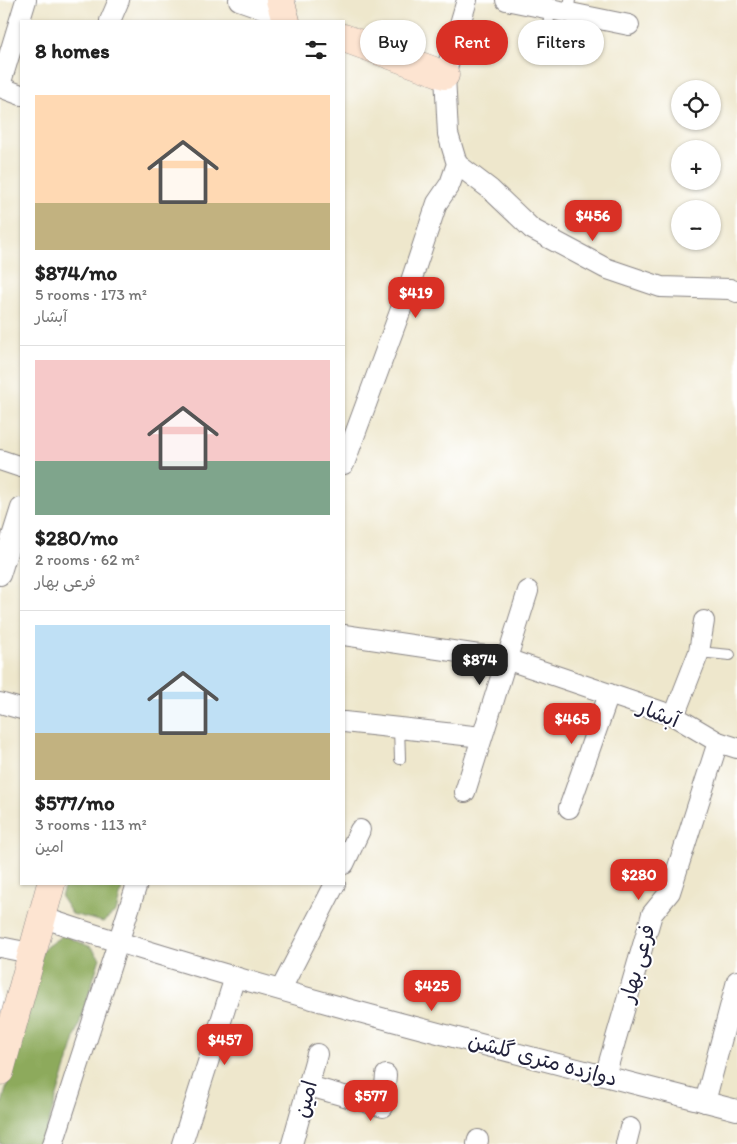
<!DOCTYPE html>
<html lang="en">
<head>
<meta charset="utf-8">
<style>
	:root { --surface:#fff; --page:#f6f6f6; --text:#222; --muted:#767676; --line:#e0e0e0; --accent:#d93025 }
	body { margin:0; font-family:Itim,"Playpen Sans Arabic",sans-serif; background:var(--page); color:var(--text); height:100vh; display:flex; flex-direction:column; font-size:19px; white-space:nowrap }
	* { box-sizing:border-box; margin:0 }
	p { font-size:16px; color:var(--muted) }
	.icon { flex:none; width:28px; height:28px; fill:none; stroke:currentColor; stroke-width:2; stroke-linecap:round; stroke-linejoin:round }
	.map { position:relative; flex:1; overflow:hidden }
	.sheet { position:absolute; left:20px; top:20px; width:325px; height:865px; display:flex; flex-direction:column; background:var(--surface); border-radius:0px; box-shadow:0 1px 4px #0004 }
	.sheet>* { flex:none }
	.hud { position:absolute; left:360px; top:20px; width:301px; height:45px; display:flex; gap:10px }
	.fabs { position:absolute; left:671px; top:80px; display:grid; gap:10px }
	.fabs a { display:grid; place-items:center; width:50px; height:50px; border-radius:50%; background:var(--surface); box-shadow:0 1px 4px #0004; font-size:25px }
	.price { position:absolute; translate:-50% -42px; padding:0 11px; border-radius:10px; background:var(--accent); color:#fff; font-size:16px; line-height:32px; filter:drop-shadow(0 1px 2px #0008) }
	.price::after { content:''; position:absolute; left:50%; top:30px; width:15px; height:11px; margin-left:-8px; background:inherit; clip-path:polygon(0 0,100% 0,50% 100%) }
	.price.current { background:#222; color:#fff }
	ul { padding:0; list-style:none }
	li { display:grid; align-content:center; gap:10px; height:265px; padding:0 15px }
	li+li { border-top:1px solid var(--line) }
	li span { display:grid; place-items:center; height:155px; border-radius:0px; color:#555 }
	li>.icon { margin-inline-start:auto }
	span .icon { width:90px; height:90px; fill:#fffc; stroke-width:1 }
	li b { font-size:21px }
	h2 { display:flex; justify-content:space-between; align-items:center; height:60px; padding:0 15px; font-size:21px }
	.chip { padding:0 18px; border-radius:22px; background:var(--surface); box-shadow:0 1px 4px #0004; font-size:18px; line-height:45px }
	.chip.current { background:var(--accent); color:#fff }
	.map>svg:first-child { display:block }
	.forest { fill:#8daa5c; stroke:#58664c }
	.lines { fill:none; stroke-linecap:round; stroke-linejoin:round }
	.lane-casing { stroke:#888484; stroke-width:12 }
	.street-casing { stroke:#888484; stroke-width:22 }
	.secondary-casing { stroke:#888484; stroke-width:29 }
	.lane { stroke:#fff; stroke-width:10 }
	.street { stroke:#fff; stroke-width:20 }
	.secondary { stroke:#fde4d1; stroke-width:28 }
	.labels { text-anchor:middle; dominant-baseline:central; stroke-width:4; stroke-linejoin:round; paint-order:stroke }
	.street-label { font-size:21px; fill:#22223b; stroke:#fff }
</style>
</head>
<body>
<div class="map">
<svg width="737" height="1144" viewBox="0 0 737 1144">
	<rect width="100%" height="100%" fill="#fff"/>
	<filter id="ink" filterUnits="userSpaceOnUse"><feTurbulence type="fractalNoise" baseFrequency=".02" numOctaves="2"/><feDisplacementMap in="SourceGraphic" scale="10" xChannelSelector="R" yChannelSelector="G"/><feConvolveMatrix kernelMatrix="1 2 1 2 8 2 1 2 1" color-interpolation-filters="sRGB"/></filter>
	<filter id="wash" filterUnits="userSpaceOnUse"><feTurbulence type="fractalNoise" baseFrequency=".0096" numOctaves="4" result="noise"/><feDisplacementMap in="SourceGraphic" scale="20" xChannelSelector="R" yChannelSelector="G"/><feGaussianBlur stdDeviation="1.12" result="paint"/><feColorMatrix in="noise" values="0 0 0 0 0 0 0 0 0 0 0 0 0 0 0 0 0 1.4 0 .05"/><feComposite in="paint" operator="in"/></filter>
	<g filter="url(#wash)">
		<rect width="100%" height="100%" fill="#eee7cc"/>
		<!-- forest -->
		<g class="forest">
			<path d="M65 884H123L116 912 103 922 72 914 61 897Z"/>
			<path d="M63 935 91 947 100 958 42 1144H0V1111L43 949Z"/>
		</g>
	</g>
	<g filter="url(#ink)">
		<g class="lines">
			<!-- lane casing -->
			<g class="lane-casing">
				<g id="lane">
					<path d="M568 12 570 0"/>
					<path d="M542 52 551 9"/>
					<path d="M699 652 730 655"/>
					<path d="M399 727 400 759"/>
				</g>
			</g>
			<!-- street casing -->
			<g class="street-casing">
				<g id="street">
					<path d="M239 0 287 17"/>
					<path d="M506 0 629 25"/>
					<path d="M110 21 119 0"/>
					<path d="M0 85 26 0"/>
					<path d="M0 87 21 95"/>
					<path d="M457 164 490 189 532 229 605 268 661 287 730 289 737 292"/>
					<path d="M0 460 21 467"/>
					<path d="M344 464 408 290 437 203 450 184 457 164 448 134 445 75 467 0"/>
					<path d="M0 575 21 508"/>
					<path d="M344 635 506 659 674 716 718 742 737 748"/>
					<path d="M0 703 21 709"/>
					<path d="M674 716 699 652 704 621"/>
					<path d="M344 722 482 737"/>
					<path d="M465 792 528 591"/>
					<path d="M569 808 609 694"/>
					<path d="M344 864 360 830"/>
					<path d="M41 917C269 993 504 1050 737 1110"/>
					<path d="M0 947 30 953"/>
					<path d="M281 989 335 884"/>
					<path d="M605 1076 652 914 670 892 718 742"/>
					<path d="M309 1086 383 1107 386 1075"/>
					<path d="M705 1102 737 981"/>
					<path d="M53 1144 137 884"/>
					<path d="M182 1144 235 977"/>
					<path d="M292 1144 317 1054"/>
					<path d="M477 1144 478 1140"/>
					<path d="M626 1144 630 1128"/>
				</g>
			</g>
			<!-- secondary casing -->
			<g class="secondary-casing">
				<g id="secondary">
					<path d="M280 0 286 21"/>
					<path d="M344 38 445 75"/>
					<path d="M0 1071 51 884"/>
				</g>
			</g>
			<!-- lane -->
			<use href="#lane" class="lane"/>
			<!-- street -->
			<use href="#street" class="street"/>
			<!-- secondary -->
			<use href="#secondary" class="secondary"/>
		</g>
	</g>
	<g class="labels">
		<!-- street labels -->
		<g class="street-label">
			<text transform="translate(659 713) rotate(22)">آبشار</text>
			<text transform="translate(637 963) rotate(-74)">فرعی بهار</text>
			<text transform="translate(543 1059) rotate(15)">دوازده متری گلشن</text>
			<text transform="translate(305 1099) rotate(-75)">امین</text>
		</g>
	</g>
</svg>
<div class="fabs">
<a><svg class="icon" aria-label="locate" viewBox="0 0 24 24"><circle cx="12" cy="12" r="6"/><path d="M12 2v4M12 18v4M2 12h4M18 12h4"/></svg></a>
<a>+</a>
<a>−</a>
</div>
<b class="price" style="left:593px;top:242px">$456</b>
<b class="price" style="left:416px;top:319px">$419</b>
<b class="price current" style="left:480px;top:686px">$874</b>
<b class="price" style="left:572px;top:745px">$465</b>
<b class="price" style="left:639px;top:901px">$280</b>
<b class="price" style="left:432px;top:1012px">$425</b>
<b class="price" style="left:225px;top:1066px">$457</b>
<b class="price" style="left:371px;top:1122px">$577</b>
<div class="hud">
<a class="chip">Buy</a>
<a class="chip current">Rent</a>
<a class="chip">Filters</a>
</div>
<section class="sheet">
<h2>8 homes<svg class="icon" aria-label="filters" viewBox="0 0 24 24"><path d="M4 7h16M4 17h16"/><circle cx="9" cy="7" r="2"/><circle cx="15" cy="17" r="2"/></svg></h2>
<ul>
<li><span style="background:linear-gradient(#ffd9b3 70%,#c2b280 0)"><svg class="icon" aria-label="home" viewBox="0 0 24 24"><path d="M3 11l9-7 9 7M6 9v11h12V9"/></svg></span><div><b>$874/mo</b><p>5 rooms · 173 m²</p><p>آبشار</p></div></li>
<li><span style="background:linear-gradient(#f6c9c9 65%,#7fa58c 0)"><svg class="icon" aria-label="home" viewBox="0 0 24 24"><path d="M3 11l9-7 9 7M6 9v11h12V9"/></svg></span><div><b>$280/mo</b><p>2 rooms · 62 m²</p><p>فرعی بهار</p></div></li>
<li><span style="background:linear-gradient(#bfe0f5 70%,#c2b280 0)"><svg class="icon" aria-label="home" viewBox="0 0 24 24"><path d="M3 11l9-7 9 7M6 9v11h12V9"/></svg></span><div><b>$577/mo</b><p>3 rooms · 113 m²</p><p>امین</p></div></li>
</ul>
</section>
</div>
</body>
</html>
